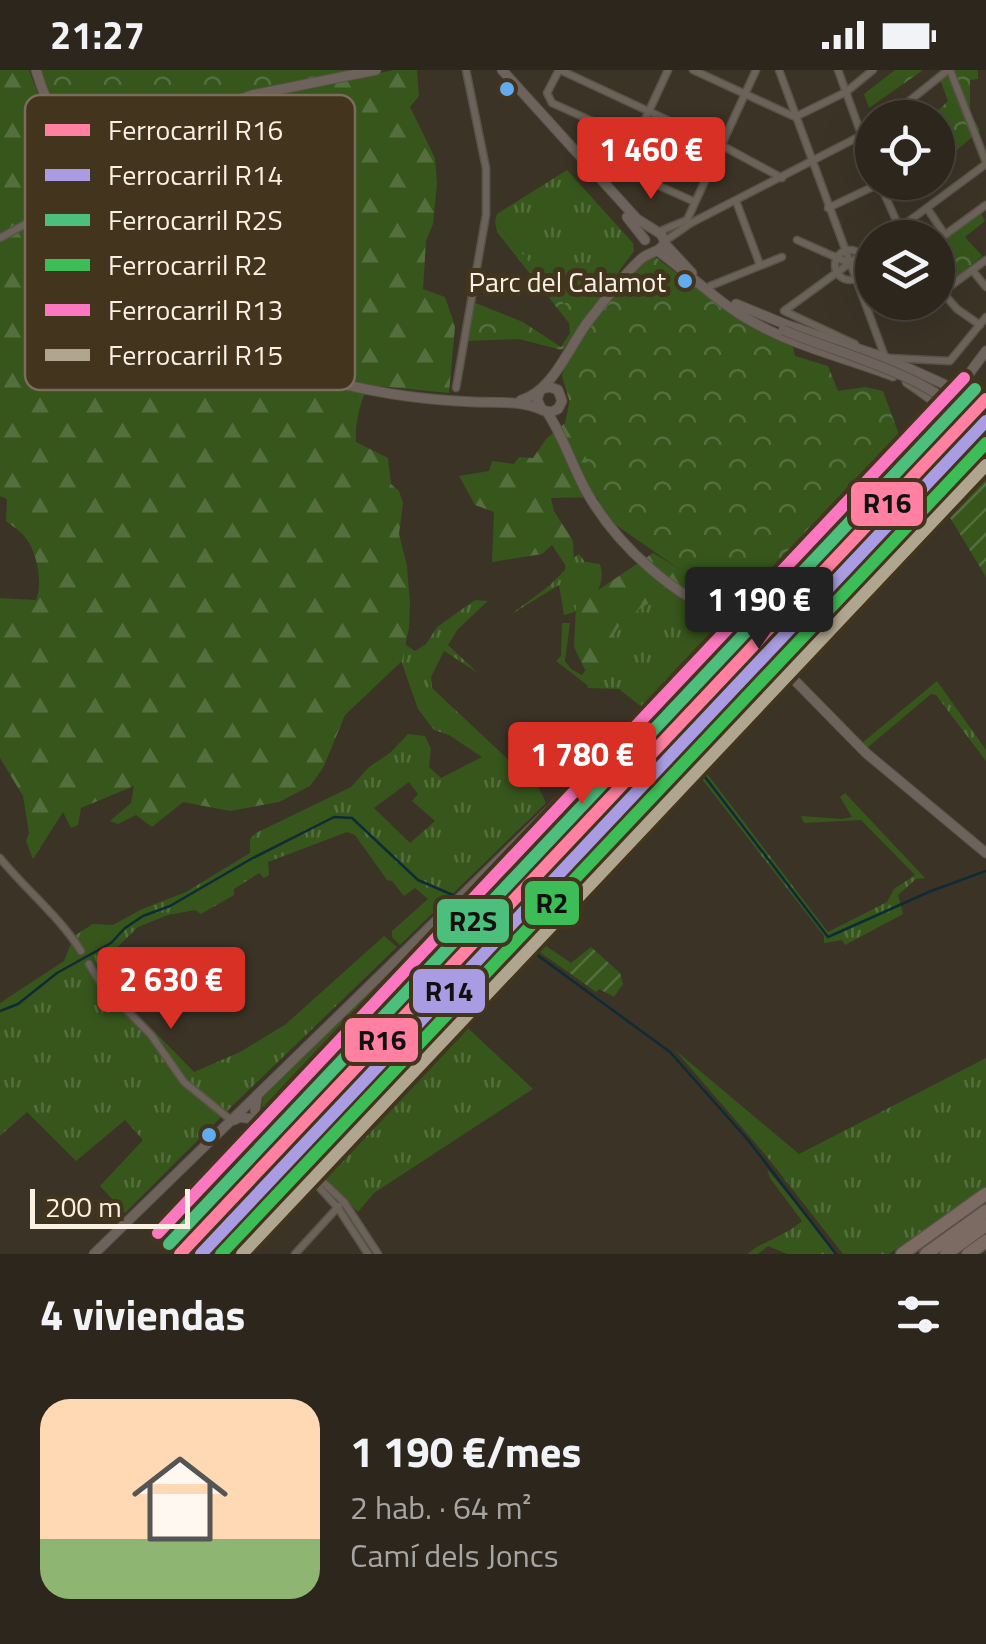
<!DOCTYPE html>
<html lang="es">
<head>
<meta charset="utf-8">
<style>
	:root { --surface:#2c261c; --page:#383229; --text:#f1f3f6; --muted:#a6a5a3; --line:#48433b; --accent:#d93025 }
	body { margin:0; font-family:"Titillium Web",sans-serif; background:var(--page); color:var(--text); height:100vh; display:flex; flex-direction:column; font-size:38px; white-space:nowrap }
	* { box-sizing:border-box; margin:0 }
	p { font-size:32px; color:var(--muted) }
	.icon { flex:none; width:55px; height:55px; fill:none; stroke:currentColor; stroke-width:2; stroke-linecap:round; stroke-linejoin:round }
	.map { position:relative; height:1184px; overflow:hidden }
	.panel { display:flex; flex-direction:column; background:var(--surface); flex:1 }
	.panel>* { flex:none }
	.tools { position:absolute; left:855px; top:30px; display:grid; gap:20px }
	.tools a { display:grid; place-items:center; width:100px; height:100px; border-radius:50%; background:var(--surface); box-shadow:0 10px 40px #0002,0 0 0 2px var(--line); font-size:50px }
	.scale { position:absolute; left:30px; bottom:25px; width:160px; box-sizing:border-box; padding-left:10px; border:5px solid #fbf1e3; border-top:0; font-size:28px; line-height:35px; white-space:nowrap; color:#fbf1e3; -webkit-text-stroke:8px #43341e; paint-order:stroke }
	.price { position:absolute; translate:-50% -85px; padding:0 22px; border-radius:10px; background:var(--accent); color:#fff; font-size:32px; line-height:65px; filter:drop-shadow(0 2px 5px #0008) }
	.price::after { content:''; position:absolute; left:50%; top:60px; width:30px; height:22px; margin-left:-15px; background:inherit; clip-path:polygon(0 0,100% 0,50% 100%) }
	.price.selected { background:#222; color:#fff }
	ul { padding:0; list-style:none }
	li { display:flex; align-items:center; gap:30px; height:250px; padding:0 40px }
	li+li { border-top:2px solid var(--line) }
	li span { display:grid; place-items:center; flex:none; width:280px; height:200px; border-radius:30px; color:#555 }
	li>.icon { margin-inline-start:auto }
	span .icon { width:120px; height:120px; fill:#fffc; stroke-width:1 }
	li b { font-size:42px }
	h2 { display:flex; justify-content:space-between; align-items:center; height:120px; padding:0 40px; font-size:42px }
	.status { display:flex; justify-content:space-between; align-items:center; height:70px; padding:0 50px; background:var(--surface); direction:ltr }
	.status svg { height:28px; fill:currentColor }
	.map>svg:first-child { display:block }
	.grass { fill:url(#grass-tufts); fill-rule:evenodd }
	.forest { fill:url(#forest-firs); fill-rule:evenodd }
	.park { fill:url(#park-crowns) }
	.garden { fill:url(#garden-furrows) }
	.lines { fill:none; stroke-linecap:round; stroke-linejoin:round }
	.stream { stroke:#0f2c36; stroke-width:2.5 }
	.street-casing { stroke:#595246; stroke-width:9 }
	.secondary-casing { stroke:#595246; stroke-width:11 }
	.highway-casing { stroke:#595246; stroke-width:15 }
	.street { stroke:#6b635a; stroke-width:6 }
	.secondary { stroke:#6d635c; stroke-width:9 }
	.highway { stroke:#7c6b62; stroke-width:12 }
	.secondary-bridge-casing { stroke:#595246; stroke-width:11; stroke-linecap:butt }
	.secondary-bridge { stroke:#6d635c; stroke-width:9 }
	.rail-1-casing { stroke:#43341e; stroke-width:20 }
	.rail-2-casing { stroke:#43341e; stroke-width:20 }
	.rail-3-casing { stroke:#43341e; stroke-width:20 }
	.rail-4-casing { stroke:#43341e; stroke-width:20 }
	.rail-5-casing { stroke:#43341e; stroke-width:20 }
	.rail-6-casing { stroke:#43341e; stroke-width:20 }
	.rail-1 { stroke:#ff80a1; stroke-width:12 }
	.rail-2 { stroke:#a99ce2; stroke-width:12 }
	.rail-3 { stroke:#4dbf7c; stroke-width:12 }
	.rail-4 { stroke:#3cbd57; stroke-width:12 }
	.rail-5 { stroke:#fb77bf; stroke-width:12 }
	.rail-6 { stroke:#b0a58f; stroke-width:12 }
	.bus-dot { fill:#60acee; stroke:#43341e; stroke-width:4 }
	.labels { text-anchor:middle; dominant-baseline:central; stroke-width:10; stroke-linejoin:round; paint-order:stroke }
	.bus-label { font-size:28px; fill:#fbf1e3; stroke:#43341e; text-anchor:end }
	.key { fill:#43341e; stroke:#7a6d59; stroke-width:2.5 }
	.key-label { font-size:28px; fill:#fbf1e3 }
	.line-badge { stroke:#43341e; stroke-width:4 }
	.pale-badge-label { font-size:28px; text-anchor:middle; font-weight:bold; fill:#111 }
</style>
</head>
<body>
<div class="status"><b>21:27</b><svg viewBox="0 0 49 12"><path d="M0 12V9h3v3zM5 12V6h3v6zM10 12V3h3v9zM15 12V0h3v12zM26 1h20v11H26zM47 4h2v5h-2z"/></svg></div>
<div class="map">
<svg width="986" height="1184" viewBox="0 0 986 1184">
	<defs>
		<pattern id="grass-tufts" width="24" height="20" patternUnits="userSpaceOnUse" patternTransform="scale(2.5)"><rect width="24" height="20" fill="#36561c"/><path d="M3 7l-1-3M5 7V3M7 7l1-3M15 17l-1-3M17 17v-4M19 17l1-3" fill="none" stroke="#546f3d"/></pattern>
		<pattern id="forest-firs" width="22" height="20" patternUnits="userSpaceOnUse" patternTransform="scale(2.5)"><rect width="22" height="20" fill="#36561c"/><path d="M5 1l3.5 6h-7zM16 11l3.5 6h-7z" fill="#546f3d"/></pattern>
		<pattern id="park-crowns" width="20" height="18" patternUnits="userSpaceOnUse" patternTransform="scale(2.5)"><rect width="20" height="18" fill="#36561c"/><path d="M2 6a3 3 0 1 1 6 0M12 15a3 3 0 1 1 6 0" fill="none" stroke="#546f3d"/></pattern>
		<pattern id="garden-furrows" width="10" height="10" patternUnits="userSpaceOnUse" patternTransform="scale(2.5)"><rect width="10" height="10" fill="#36561c"/><path d="M-1 1l2-2M0 10L10 0M9 11l2-2" fill="none" stroke="#546f3d"/></pattern>
	</defs>
	<rect width="100%" height="100%" fill="#3b3326"/>
	<!-- grass -->
	<g class="grass">
		<path d="M567 100 633 173 634 181 617 204 564 235 495 151 497 144Z"/>
		<path d="M977 361 986 372V402L940 431 926 410 840 506 841 511 772 583 766 574 924 405 927 409Z"/>
		<path d="M918 390 920 395 756 567 755 557Z"/>
		<path d="M579 484 585 492 600 494C608 518 587 541 564 545L559 515 510 545 549 516 565 500 566 493Z"/>
		<path d="M678 522 715 549 718 561 705 569 643 638 619 619 588 618 587 615 556 591 561 586 562 553H570L565 591 571 599 582 605 626 546 640 535Z"/>
		<path d="M475 530 488 531 458 559 448 575 478 603 444 581 431 607 432 618 533 713 588 678 592 681 538 716 546 733 400 875 392 867V861L428 829 415 818 404 826 392 811 387 810 355 765 347 762 268 792 269 805 264 808 259 803 234 819V825L201 844 195 840 168 845 138 857 98 896 109 915 194 1002 240 982 286 954 384 866 397 877 226 1042 198 1023 184 1008 164 975 103 911 92 892 87 894 99 918 157 977 180 1013 222 1046 125 1143 100 1116 143 1070 125 1050 76 1091 27 1042 0 1066V933L64 891 74 866 93 854 113 855 142 839 186 822 250 783V769L256 763 351 717 369 697 390 683 408 664 425 666 431 679 429 697 441 708 482 687 449 665 434 660 418 639 398 582 403 573 415 581 426 574 437 557ZM409 712 418 724 412 731 435 751 410 773 374 738Z"/>
		<path d="M733 578 744 580 287 1064 261 1043 263 1027 558 739 574 754 617 703 605 693 626 671 614 695 654 644Z"/>
		<path d="M752 588 755 591 682 671 828 862 887 832 894 819 915 805 861 750 804 753 801 746 842 749 852 747 840 727 845 723 925 808 916 809 898 825 903 844 845 875 842 870 824 873V866L681 682 674 679 581 777 583 791 573 803 559 805 520 847 521 859 571 893 568 902 501 855Z"/>
		<path d="M937 611 986 680V691L936 625 931 624 867 678 862 673Z"/>
		<path d="M496 861 501 865 446 922 456 947 533 1019 374 1123 358 1142 294 1075Z"/>
		<path d="M675 980 799 1084 986 988V1118L889 1184H843L764 1083Z"/>
		<path d="M767 1099 837 1184H787L768 1176 758 1184H747C765 1170 785 1166 802 1151L770 1108Z"/>
	</g>
	<!-- forest -->
	<g class="forest">
		<path d="M0 0H29L46 45 76 96 81 114 48 139 111 151 124 120 220 46 255 30 296 20 394 0H417L419 26 410 37 435 88 437 113 433 154 426 171 423 219 445 227 455 256 449 323 368 315C360 334 355 351 356 372L388 388 391 414 399 421 403 433 399 464 407 496 410 534 409 558 402 591 345 645 323 698 310 716 279 732 230 741 183 732 152 757 136 745 118 754 110 751 131 733 134 716 81 738 78 755 71 758 63 742 33 789 26 771 29 763 23 726 0 688V528L36 530C44 511 36 474 19 461 15 457 10 455 6 451L7 429 0 426ZM46 160 96 162 113 215 67 224Z"/>
		<path d="M571 324 604 427 551 428 554 441 573 471 574 495 566 496 552 475 542 484 492 492 494 442 475 435 459 406 489 401 492 391 514 394 519 387 533 388 546 369 565 353Z"/>
		<path d="M653 483 693 507 672 535 652 531 623 550 614 564 617 580 613 589 585 600 574 577 576 535Z"/>
	</g>
	<!-- park -->
	<g class="park">
		<path d="M41 0H359L246 24 136 100 113 112C73 101 51 37 41 0Z"/>
		<path d="M895 0H923L869 38 864 24Z"/>
		<path d="M954 0H978V9L970 10V43L980 60 941 94 938 89V48H930L948 31 939 7 948 4 962 26Z"/>
		<path d="M979 140 985 151 965 167 982 186 938 222V173Z"/>
		<path d="M495 151 564 234 617 204 621 206 562 280 519 269 467 271 473 232 523 252 561 277 570 263 569 253 497 162Z"/>
		<path d="M654 186 726 240 792 273 795 286 828 296 838 321 865 317 883 321 904 378 844 439 734 537 603 446 562 306C572 272 622 203 654 186Z"/>
	</g>
	<!-- garden -->
	<g class="garden">
		<path d="M986 402V507L940 431Z"/>
		<path d="M654 644 664 657 655 672 623 702 614 695 626 671Z"/>
		<path d="M591 877 620 903 623 914 614 927 599 919 596 922 568 902 571 893Z"/>
	</g>
	<g class="lines">
		<!-- stream -->
		<g class="stream">
			<path d="M682 677 828 867 931 821 986 801"/>
			<path d="M462 831 491 851"/>
			<path d="M499 857 670 982 748 1070 836 1184"/>
			<path d="M0 941 18 934 57 903 111 873 125 858 143 846 170 836 251 789 334 747 352 748 418 810 455 826"/>
		</g>
		<!-- street casing -->
		<g class="street-casing">
			<g id="street">
				<path d="M559 0 547 23 552 33 708 103"/>
				<path d="M560 0 721 75 782 108"/>
				<path d="M668 0 622 99 695 132"/>
				<path d="M693 0 795 47 846 22 873 0"/>
				<path d="M779 0 885 287"/>
				<path d="M838 0 872 94"/>
				<path d="M950 0 986 92"/>
				<path d="M888 48 948 0"/>
				<path d="M879 112 904 168"/>
				<path d="M736 131 760 195"/>
				<path d="M828 138 881 113"/>
				<path d="M927 138 945 165"/>
				<path d="M658 162 687 150 756 0"/>
				<path d="M0 168 51 140"/>
				<path d="M886 168 986 94"/>
				<path d="M797 170 849 193"/>
				<path d="M938 170 986 135"/>
				<path d="M665 171 691 153 872 60"/>
				<circle cx="850" cy="195" r="15"/>
				<path d="M972 200 986 217"/>
				<path d="M710 216 782 187"/>
				<path d="M938 217 957 239 980 255"/>
				<path d="M938 225 986 190"/>
				<path d="M897 232 914 239 928 232"/>
				<path d="M855 274 784 241 872 177"/>
				<path d="M889 288 950 291 986 247"/>
				<path d="M456 318 486 145V98L466 0"/>
				<path d="M0 788C26 820 58 845 81 881"/>
				<path d="M89 894 101 914 151 965 184 1012 231 1050"/>
				<path d="M258 1050 344 1132 378 1184"/>
				<path d="M271 1064 338 1138 368 1184"/>
				<path d="M295 1184 339 1136"/>
			</g>
		</g>
		<!-- secondary casing -->
		<g class="secondary-casing">
			<g id="secondary">
				<path d="M36 0C49 43 68 80 100 113"/>
				<path d="M502 0 637 149 661 164 665 172C660 183 650 181 641 189 622 206 606 229 590 249 570 274 553 322 521 330"/>
				<path d="M105 115 127 112 183 66 234 32 252 25 376 0"/>
				<path d="M51 140C62 134 81 116 88 113 98 110 109 115 113 125 116 135 111 145 110 155 108 197 137 235 173 252 245 287 326 315 406 326 428 329 451 331 474 332 498 333 520 330 542 340"/>
				<path d="M51 140C71 144 94 159 111 143"/>
				<path d="M627 147 645 170"/>
				<path d="M665 174 692 203"/>
				<path d="M658 181C690 204 718 233 753 252 797 277 846 288 893 306"/>
				<path d="M907 312C920 320 944 341 954 342"/>
				<path d="M957 320 986 281"/>
				<path d="M540 321 537 329 542 340 551 342 558 339 562 331 558 320 550 317 542 319"/>
				<path d="M547 342C563 366 571 393 585 419 615 474 675 529 735 549"/>
				<path d="M761 576 866 683 986 783"/>
				<path d="M753 586 765 596 788 606"/>
				<path d="M691 606 733 572 744 569 747 557C809 494 878 435 930 365 940 352 955 345 963 333L957 320 886 288 787 255 736 234"/>
				<path d="M234 1050 240 1047 258 1050 255 1040 257 1027"/>
				<path d="M94 1184 673 620 725 564 727 554 738 549C802 492 900 409 940 335"/>
			</g>
		</g>
		<!-- highway casing -->
		<g class="highway-casing">
			<g id="highway">
				<path d="M902 1184 986 1124"/>
				<path d="M926 1184 986 1141"/>
				<path d="M946 1184 986 1155"/>
				<path d="M968 1184 986 1171"/>
			</g>
		</g>
		<!-- street -->
		<use href="#street" class="street"/>
		<!-- secondary -->
		<use href="#secondary" class="secondary"/>
		<!-- highway -->
		<use href="#highway" class="highway"/>
		<!-- secondary-bridge casing -->
		<g class="secondary-bridge-casing">
			<path id="secondary-bridge" d="M783 260C855 290 931 303 986 365"/>
		</g>
		<!-- secondary-bridge -->
		<use href="#secondary-bridge" class="secondary-bridge"/>
		<!-- rail-1 casing -->
		<g class="rail-1-casing">
			<path id="rail-1" d="M180 1184 986 329"/>
		</g>
		<!-- rail-2 casing -->
		<g class="rail-2-casing">
			<path id="rail-2" d="M201 1184 986 351"/>
		</g>
		<!-- rail-3 casing -->
		<g class="rail-3-casing">
			<path id="rail-3" d="M169 1174 975 319"/>
		</g>
		<!-- rail-4 casing -->
		<g class="rail-4-casing">
			<path id="rail-4" d="M221 1184 986 373"/>
		</g>
		<!-- rail-5 casing -->
		<g class="rail-5-casing">
			<path id="rail-5" d="M158 1163 964 308"/>
		</g>
		<!-- rail-6 casing -->
		<g class="rail-6-casing">
			<path id="rail-6" d="M242 1184 986 395"/>
		</g>
		<!-- rail-1 -->
		<use href="#rail-1" class="rail-1"/>
		<!-- rail-2 -->
		<use href="#rail-2" class="rail-2"/>
		<!-- rail-3 -->
		<use href="#rail-3" class="rail-3"/>
		<!-- rail-4 -->
		<use href="#rail-4" class="rail-4"/>
		<!-- rail-5 -->
		<use href="#rail-5" class="rail-5"/>
		<!-- rail-6 -->
		<use href="#rail-6" class="rail-6"/>
	</g>
	<!-- markers -->
	<g class="bus-dot">
		<circle cx="507" cy="19" r="9"/>
		<circle cx="685" cy="211" r="9"/>
		<circle cx="209" cy="1065" r="9"/>
	</g>
	<g class="labels">
		<!-- bus labels -->
		<g class="bus-label">
			<text x="666" y="211">Parc del Calamot</text>
		</g>
	</g>
	<!-- legend -->
	<rect x="25" y="25" width="330" height="295" rx="15" class="key"/>
	<rect x="45" y="54" width="45" height="12" fill="#ff80a1"/>
	<rect x="45" y="99" width="45" height="12" fill="#a99ce2"/>
	<rect x="45" y="144" width="45" height="12" fill="#4dbf7c"/>
	<rect x="45" y="189" width="45" height="12" fill="#3cbd57"/>
	<rect x="45" y="234" width="45" height="12" fill="#fb77bf"/>
	<rect x="45" y="279" width="45" height="12" fill="#b0a58f"/>
	<g class="key-label">
		<text x="108" y="70">Ferrocarril R16</text>
		<text x="108" y="115">Ferrocarril R14</text>
		<text x="108" y="160">Ferrocarril R2S</text>
		<text x="108" y="205">Ferrocarril R2</text>
		<text x="108" y="250">Ferrocarril R13</text>
		<text x="108" y="295">Ferrocarril R15</text>
	</g>
	<g class="line-badge">
		<rect x="849" y="410" width="76" height="48" rx="10" fill="#ff80a1"/>
		<rect x="523" y="809" width="58" height="48" rx="10" fill="#3cbd57"/>
		<rect x="435" y="827" width="76" height="48" rx="10" fill="#4dbf7c"/>
		<rect x="411" y="897" width="76" height="48" rx="10" fill="#a99ce2"/>
		<rect x="343" y="946" width="77" height="48" rx="10" fill="#ff80a1"/>
	</g>
	<g class="pale-badge-label">
		<text x="887" y="443">R16</text>
		<text x="552" y="843">R2</text>
		<text x="473" y="861">R2S</text>
		<text x="449" y="931">R14</text>
		<text x="382" y="980">R16</text>
	</g>
</svg>
<div class="tools">
<a><svg class="icon" aria-label="locate" viewBox="0 0 24 24"><circle cx="12" cy="12" r="6"/><path d="M12 2v4M12 18v4M2 12h4M18 12h4"/></svg></a>
<a><svg class="icon" aria-label="layers" viewBox="0 0 24 24"><path d="M12 4l9 5-9 5-9-5zM3 14l9 5 9-5"/></svg></a>
</div>
<div class="scale">200 m</div>
<b class="price" style="left:651px;top:132px">1 460 €</b>
<b class="price selected" style="left:759px;top:582px">1 190 €</b>
<b class="price" style="left:582px;top:737px">1 780 €</b>
<b class="price" style="left:171px;top:962px">2 630 €</b>
</div>
<section class="panel">
<h2>4 viviendas<svg class="icon" aria-label="filters" viewBox="0 0 24 24"><path d="M4 7h16M4 17h16"/><circle cx="9" cy="7" r="2"/><circle cx="15" cy="17" r="2"/></svg></h2>
<ul>
<li><span style="background:linear-gradient(#ffd9b3 70%,#8fb573 0)"><svg class="icon" aria-label="home" viewBox="0 0 24 24"><path d="M3 11l9-7 9 7M6 9v11h12V9"/></svg></span><div><b>1 190 €/mes</b><p>2 hab. · 64 m²</p><p>Camí dels Joncs</p></div></li>
</ul>
</section>
</body>
</html>
